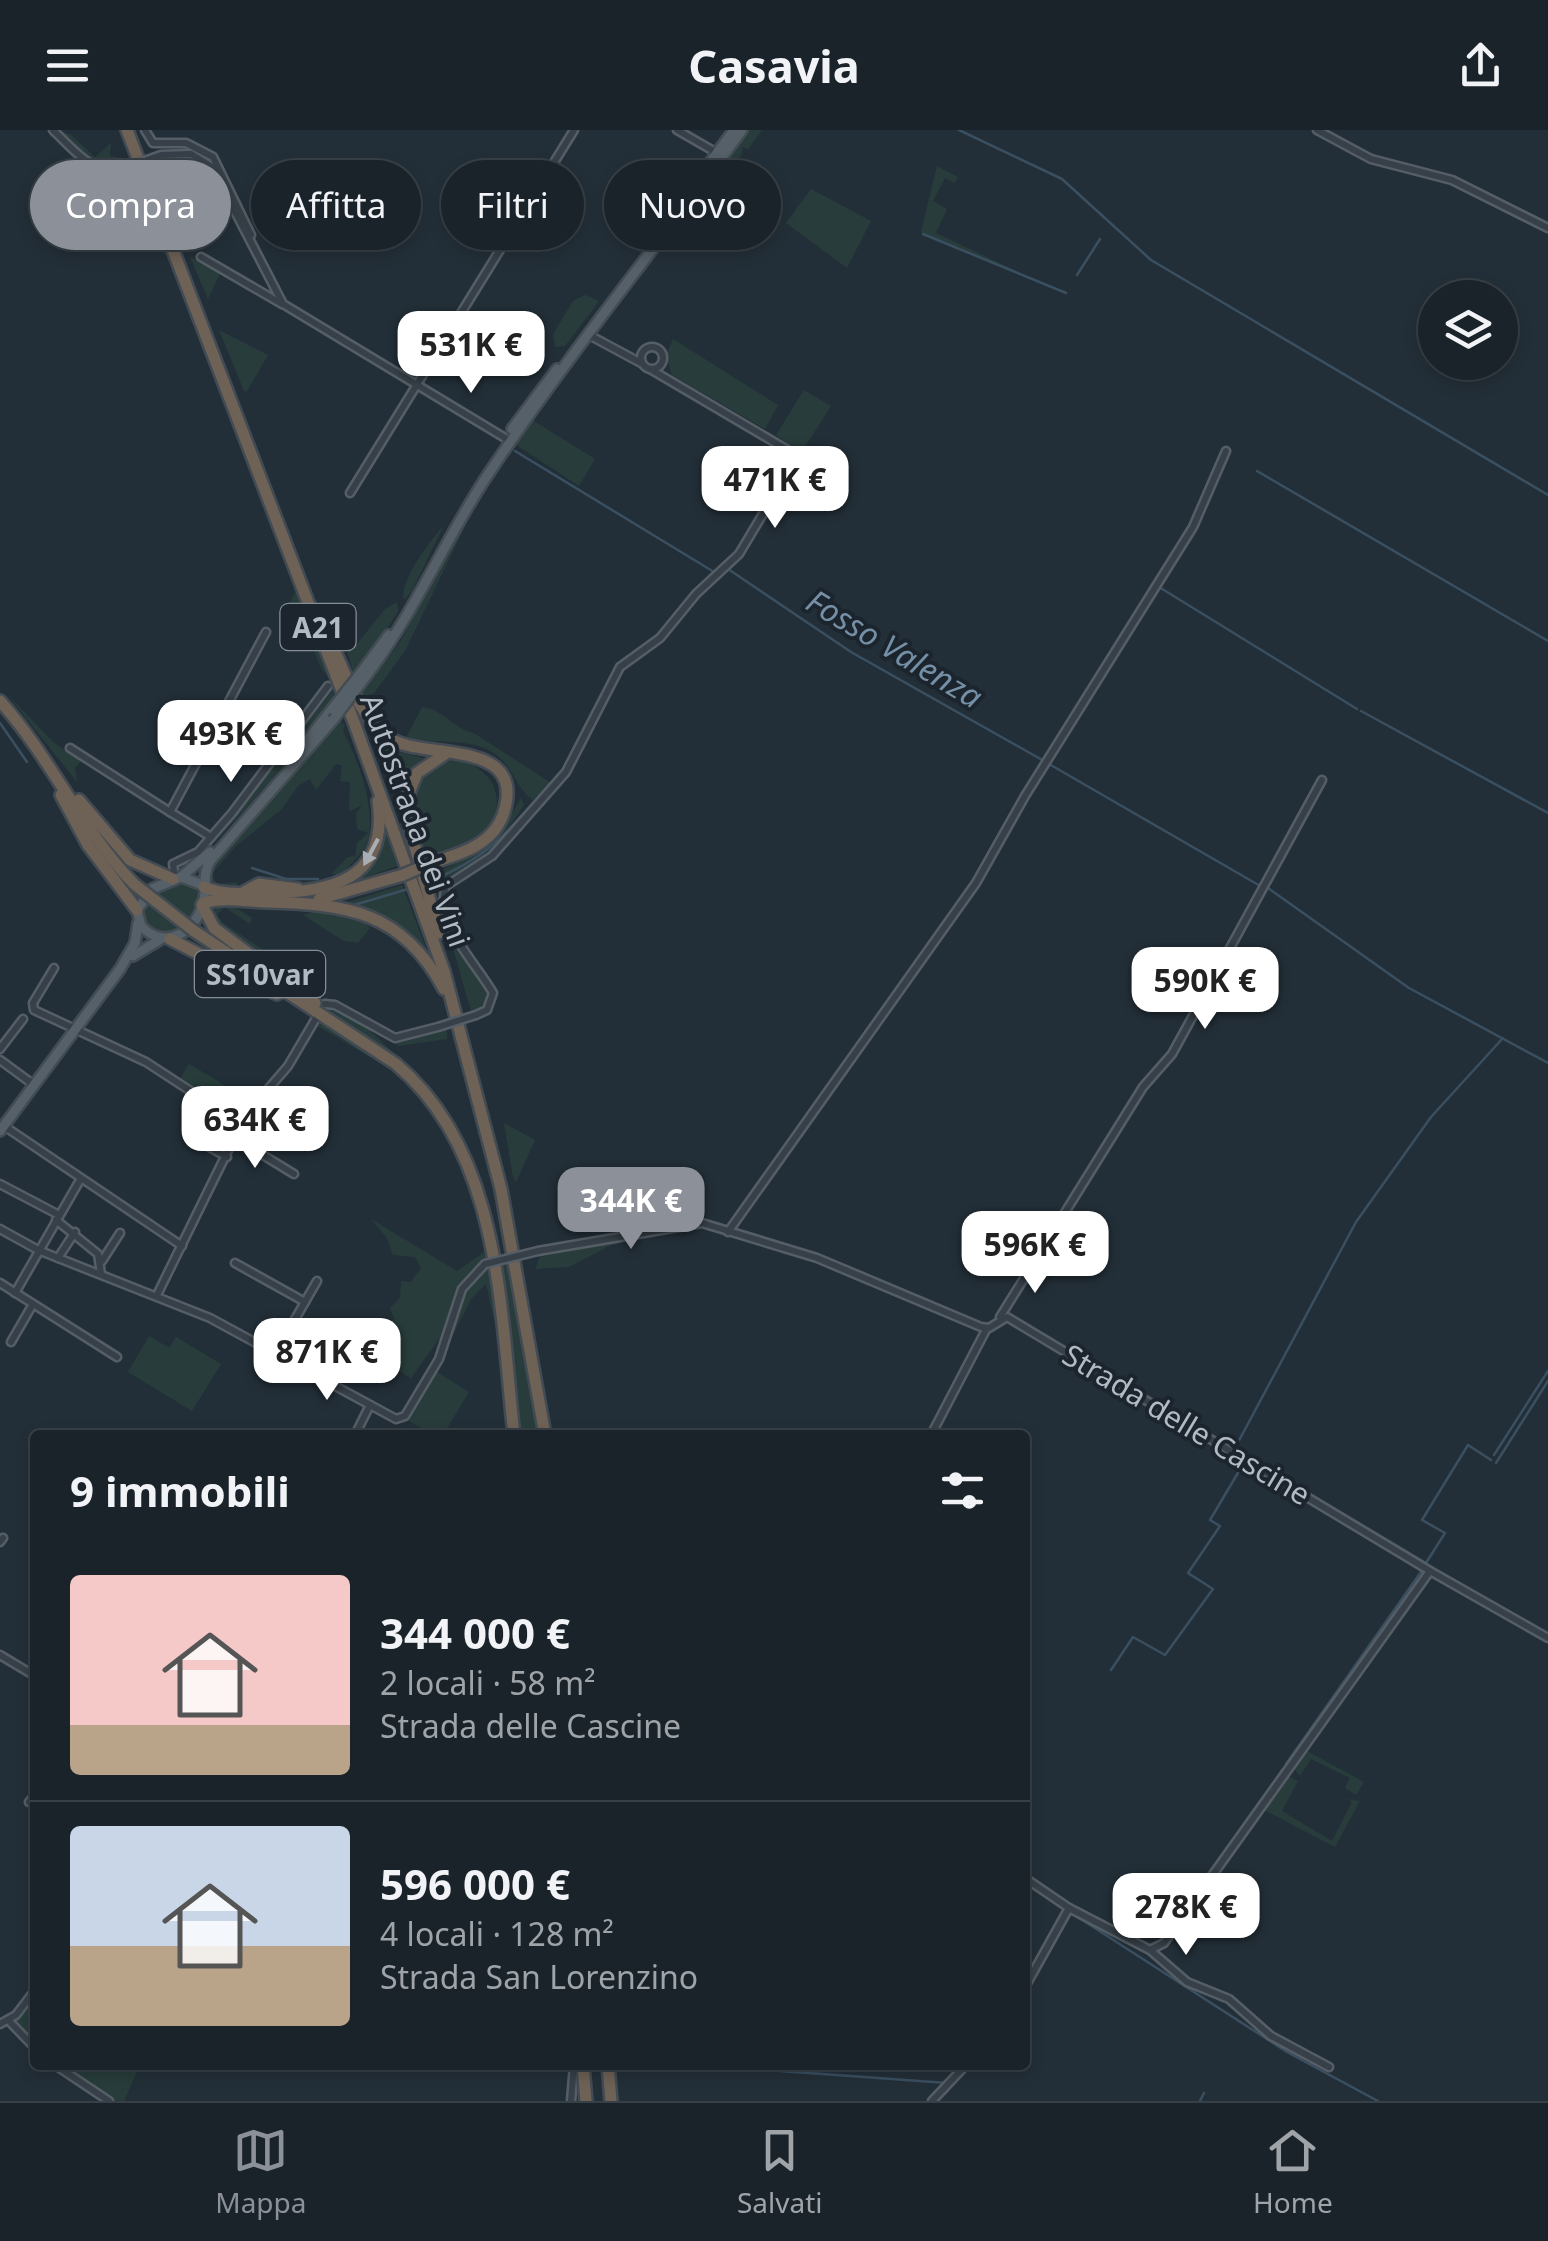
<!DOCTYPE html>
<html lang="it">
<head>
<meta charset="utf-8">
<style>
	:root { --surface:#1a232a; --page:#272f36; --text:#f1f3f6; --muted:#9fa4a8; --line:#384047; --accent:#8c9099 }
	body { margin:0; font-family:"Noto Sans",sans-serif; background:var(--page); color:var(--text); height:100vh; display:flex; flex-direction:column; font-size:38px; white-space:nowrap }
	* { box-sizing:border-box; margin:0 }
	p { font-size:32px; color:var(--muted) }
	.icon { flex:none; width:55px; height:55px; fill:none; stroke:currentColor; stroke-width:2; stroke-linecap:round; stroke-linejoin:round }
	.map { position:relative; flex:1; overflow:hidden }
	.sheet { position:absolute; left:30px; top:1300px; width:1000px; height:640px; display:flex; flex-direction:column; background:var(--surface); border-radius:10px; box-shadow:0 5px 15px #0003,0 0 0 2px var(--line) }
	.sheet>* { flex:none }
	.banner { position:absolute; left:30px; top:30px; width:1000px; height:90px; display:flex; gap:20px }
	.buttons { position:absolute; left:1418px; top:150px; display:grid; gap:20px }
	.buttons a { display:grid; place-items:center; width:100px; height:100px; border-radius:50%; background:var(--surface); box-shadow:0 5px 15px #0003,0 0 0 2px var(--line); font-size:50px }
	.price { position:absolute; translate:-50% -85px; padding:0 22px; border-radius:20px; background:#fff; color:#222; font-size:32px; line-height:65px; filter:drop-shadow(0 2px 5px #0008) }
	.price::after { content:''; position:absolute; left:50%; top:60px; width:30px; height:22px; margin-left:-15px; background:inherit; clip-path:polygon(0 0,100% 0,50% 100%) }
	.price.selected { background:var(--accent); color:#fff }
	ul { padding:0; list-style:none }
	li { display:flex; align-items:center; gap:30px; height:250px; padding:0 40px }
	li+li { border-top:2px solid var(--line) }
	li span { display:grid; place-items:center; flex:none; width:280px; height:200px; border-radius:10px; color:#555 }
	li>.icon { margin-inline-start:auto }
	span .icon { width:120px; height:120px; fill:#fffc; stroke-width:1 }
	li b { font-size:42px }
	h2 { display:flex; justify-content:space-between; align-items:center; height:120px; padding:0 40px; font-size:42px }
	.tag { padding:0 35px; border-radius:45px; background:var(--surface); box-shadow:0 5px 15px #0003,0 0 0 2px var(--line); font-size:35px; line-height:90px }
	.tag.selected { background:var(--accent); color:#fff }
	header { display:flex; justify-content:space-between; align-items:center; height:130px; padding:0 40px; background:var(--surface); font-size:45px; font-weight:700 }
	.dock { display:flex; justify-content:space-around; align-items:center; height:140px; border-top:2px solid var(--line); background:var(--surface); font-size:28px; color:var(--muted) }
	.dock a { display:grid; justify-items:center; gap:5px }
	.dock .selected { color:var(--accent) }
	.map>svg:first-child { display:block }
	.green { fill:#283d3b }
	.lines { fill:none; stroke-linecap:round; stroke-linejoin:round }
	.stream { stroke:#3a4f60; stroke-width:2.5 }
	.minor-casing { stroke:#555e66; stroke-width:11 }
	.major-casing { stroke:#434c54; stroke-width:14 }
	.highway-casing { stroke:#424b53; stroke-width:16 }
	.minor { stroke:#374048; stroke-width:6 }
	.major { stroke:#556068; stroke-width:9 }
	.highway { stroke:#6e6155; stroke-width:11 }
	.minor-bridge-casing { stroke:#555e66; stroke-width:11; stroke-linecap:butt }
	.major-bridge-casing { stroke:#434c54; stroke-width:14; stroke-linecap:butt }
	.highway-bridge-casing { stroke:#424b53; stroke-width:16; stroke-linecap:butt }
	.minor-bridge { stroke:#374048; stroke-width:6 }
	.major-bridge { stroke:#556068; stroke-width:9 }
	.highway-bridge { stroke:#6e6155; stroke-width:11 }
	.oneway { fill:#a8aeb3 }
	.labels { text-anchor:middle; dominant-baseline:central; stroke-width:8; stroke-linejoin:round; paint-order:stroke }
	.shield { fill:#1c252d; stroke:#858e97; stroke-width:2.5 }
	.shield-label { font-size:28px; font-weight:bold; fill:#b2bbc4 }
	.street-label { font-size:30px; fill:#b2bbc4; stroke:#1c252d }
	.water-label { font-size:32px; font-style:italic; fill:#7590a6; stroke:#1c252d }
</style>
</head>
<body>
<header><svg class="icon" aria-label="menu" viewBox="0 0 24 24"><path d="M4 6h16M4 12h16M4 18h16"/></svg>Casavia<svg class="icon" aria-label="share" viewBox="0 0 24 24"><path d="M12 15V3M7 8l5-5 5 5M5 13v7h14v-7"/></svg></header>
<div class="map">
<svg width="1548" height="1971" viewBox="0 0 1548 1971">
	<rect width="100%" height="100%" fill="#232f38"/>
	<!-- green -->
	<g class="green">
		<path d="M58 0 71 5 95 27 111 13 110 26 122 28 124 33 112 39 83 26Z"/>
		<path d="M748 0H762L748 19 742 17V24L712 63 709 60C723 41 730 14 748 0Z"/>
		<path d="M54 5 100 43 134 47 168 131 154 105 130 87 105 52 85 40Z"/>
		<path d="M937 36 958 47 955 53 945 48 933 71 947 79 936 103 1029 147 921 102Z"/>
		<path d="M811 59 871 91 847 138 786 93Z"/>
		<path d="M190 127 221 141 208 169Z"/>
		<path d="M585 165 599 171 565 216 555 217 553 204 573 171Z"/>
		<path d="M219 200 268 225 247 261H244Z"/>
		<path d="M673 209 778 275 765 299 672 245 666 225Z"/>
		<path d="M804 260 831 276 801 323 776 305Z"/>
		<path d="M532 290 595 329 579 356 515 314Z"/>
		<path d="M482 361 405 521 374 563 363 569 361 563 400 512Z"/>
		<path d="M444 395 412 461 404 470C399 451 430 411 444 395Z"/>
		<path d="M296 460 329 547C308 528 322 505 285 485Z"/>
		<path d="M397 472 398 482 354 547 346 516 357 514 385 479Z"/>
		<path d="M333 560 334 571 275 646 194 735 178 741 177 733 198 725 215 709Z"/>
		<path d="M6 563 53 612 81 631 75 638 77 652Z"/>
		<path d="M422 577C445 580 455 600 474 603L551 653 533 670C516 658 514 640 498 626 475 607 437 614 406 608Z"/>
		<path d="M339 590 345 595 343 601C358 629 374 674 369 706 366 723 352 730 344 744H331L348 727 355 726 357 713 368 703 357 699 356 684 362 675 349 681 350 652 340 651 342 636 336 634 316 660 310 649 298 656 281 680 236 716 212 744 217 754 237 752V756L223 760 210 754 211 738Z"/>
		<path d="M374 606 395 621 423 628 407 647 400 672Z"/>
		<path d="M447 630C489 628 515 673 482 704 467 717 443 723 424 730 413 694 401 646 447 630Z"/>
		<path d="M521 668 524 675 490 724 433 756 432 745 493 715Z"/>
		<path d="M384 698 397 736 360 749 376 727Z"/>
		<path d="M189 751 200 765 185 797 163 806 146 797 141 780 149 763Z"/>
		<path d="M402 755 430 829 388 789 345 773Z"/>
		<path d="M230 774 252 788 250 794 224 777 217 785 223 793 307 849 324 872 321 875C300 850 216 805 214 781L217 776Z"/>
		<path d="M321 779 356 786 370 798 358 813 344 811 303 785Z"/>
		<path d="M450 808 489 861 485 878 471 881Z"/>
		<path d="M327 875 367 898 413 941 333 884Z"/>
		<path d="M324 894 393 938 427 972 395 942 316 895Z"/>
		<path d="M447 898V909L399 916 374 902 399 911Z"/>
		<path d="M189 934 228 957 232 963 222 977 180 949Z"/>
		<path d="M504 993 535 1010 516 1052 513 1047Z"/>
		<path d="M371 1089 457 1141 484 1122 488 1127 459 1155 438 1226 432 1235 442 1205 411 1248 372 1225 394 1188 390 1178 400 1168 401 1151 411 1152 421 1138 415 1127 393 1125 387 1108Z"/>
		<path d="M670 1101 611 1115 569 1137 535 1139 540 1127Z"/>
		<path d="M510 1133 541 1305H521L499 1135Z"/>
		<path d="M488 1137 499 1212 486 1154 471 1169 449 1213 465 1157Z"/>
		<path d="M149 1206 169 1218 176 1207 221 1234 192 1281 128 1242Z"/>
		<path d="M435 1241 469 1262 443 1305H433L406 1289Z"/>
		<path d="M1305 1620 1364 1652 1356 1665 1345 1658 1350 1648 1311 1629 1300 1646 1292 1636Z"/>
		<path d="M1286 1645 1298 1651 1282 1681 1332 1711 1352 1672 1347 1669 1360 1671 1335 1717 1266 1681 1264 1677Z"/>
		<path d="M35 1864V1915L15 1893Z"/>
		<path d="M57 1935H140L124 1971 109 1970Z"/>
	</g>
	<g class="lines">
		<!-- stream -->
		<g class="stream">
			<path d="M959 0 1062 49 1151 130 1548 365"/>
			<path d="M1391 31 1448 46"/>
			<path d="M923 104 1066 163"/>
			<path d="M1077 145 1100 109"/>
			<path d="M515 321 714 442"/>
			<path d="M1257 341 1548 511"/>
			<path d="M728 439 851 522 1044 631"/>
			<path d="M1159 457 1357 579"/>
			<path d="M683 475 712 445"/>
			<path d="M594 580 619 533 652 510"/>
			<path d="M1361 581 1548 683"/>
			<path d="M0 593 27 632"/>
			<path d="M1049 634 1262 757"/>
			<path d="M556 649 566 636"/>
			<path d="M252 738 286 749H318"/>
			<path d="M431 751C496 723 505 703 551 653"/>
			<path d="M1268 758 1409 858 1548 933"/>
			<path d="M354 775 408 759"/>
			<path d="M1235 1318 1356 1092 1431 987 1503 908"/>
			<path d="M1239 1322 1426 1433 1445 1403 1422 1390 1468 1315 1491 1330"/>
			<path d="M1494 1325 1548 1241"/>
			<path d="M1496 1333 1548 1251"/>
			<path d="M1431 1437 1548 1504"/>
			<path d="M1111 1540 1133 1507 1165 1525 1213 1459 1188 1443 1220 1396 1210 1390 1245 1331"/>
			<path d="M1286 1634 1423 1439"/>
			<path d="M1025 1753 1287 1922 1378 1971"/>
			<path d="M1168 1800 1283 1639"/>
			<path d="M1047 1810 1060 1787"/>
			<path d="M698 1935 947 1953"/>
			<path d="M1200 1971 1204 1963"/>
		</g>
		<!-- minor casing -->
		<g class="minor-casing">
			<g id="minor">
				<path d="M53 0C74 20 96 50 128 37"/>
				<path d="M145 0 153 13H186L213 27 251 105"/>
				<path d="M677 0 717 23"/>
				<path d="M1317 0 1371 29 1452 50 1548 98"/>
				<path d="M161 25 191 24 212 37 283 174 505 308"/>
				<path d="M201 127 282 174"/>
				<path d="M589 205 641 233"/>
				<circle cx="652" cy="228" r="11"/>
				<path d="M350 363 574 0"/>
				<path d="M70 618 170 682"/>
				<path d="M211 707 170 682 266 502"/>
				<path d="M175 748 173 734 198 722 232 683 328 556"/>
				<path d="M54 838 33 873 34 880 146 932 212 975 245 986"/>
				<path d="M325 874 335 875 395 908 438 897"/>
				<path d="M476 885 487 880 493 863C477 834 433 792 446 756L492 726 566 642 620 537 660 508 696 464 739 424 776 362 803 329 650 239"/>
				<path d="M0 919 23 889"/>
				<path d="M0 930 34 955"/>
				<path d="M4 996 182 1116"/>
				<path d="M193 1008 227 1027"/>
				<path d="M235 1008 294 1044"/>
				<path d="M0 1054 59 1085"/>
				<path d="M56 1090 98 1124 101 1144"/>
				<path d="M0 1099 38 1120 210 1188 396 1289 405 1286 439 1229 462 1159 485 1134"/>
				<path d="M728 1102 976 753 1025 666 1193 397 1226 321"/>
				<path d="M538 1121 702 1093 817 1128 981 1197 989 1198 1007 1187 1430 1441"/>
				<path d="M58 1128 75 1102"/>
				<path d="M102 1131 120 1103"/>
				<path d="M235 1133 305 1172"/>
				<path d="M0 1153 117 1227"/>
				<path d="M15 1163 80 1050"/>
				<path d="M157 1165 245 986 288 936 315 890"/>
				<path d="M1000 1187 1143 957 1172 924 1322 650"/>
				<path d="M11 1212 33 1174"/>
				<path d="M275 1224 317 1151"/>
				<path d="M355 1305 370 1275"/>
				<path d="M931 1305 987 1198"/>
				<path d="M0 1412 3 1408"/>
				<path d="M0 1525 35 1546"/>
				<path d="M29 1672 35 1665"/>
				<path d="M1025 1748 1069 1778 1150 1820 1187 1852 1229 1869 1271 1906 1329 1937"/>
				<path d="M1150 1820 1164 1813 1430 1441 1548 1508"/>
				<path d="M1025 1857 1069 1778"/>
				<path d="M9 1891 35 1918"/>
				<path d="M0 1894 16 1885 35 1860"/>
				<path d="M55 1935 109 1971"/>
				<path d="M571 1971 574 1935"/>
				<path d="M932 1971 966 1935"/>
			</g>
		</g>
		<!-- major casing -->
		<g class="major-casing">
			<g id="major">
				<path d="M694 54 734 0"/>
				<path d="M512 299 557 239"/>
				<path d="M363 540 389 505"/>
				<path d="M367 545C415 482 445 409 489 343 568 225 658 115 742 0"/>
				<path d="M290 632 332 579"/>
				<path d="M181 747 210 722"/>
				<path d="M203 755 181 747 152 759 137 780 141 796C166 822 198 801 204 769 207 755 202 745 210 731L333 590"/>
				<path d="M133 826 161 809"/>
				<path d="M0 1001 120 839 135 813 138 793"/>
			</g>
		</g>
		<!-- highway casing -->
		<g class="highway-casing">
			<g id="highway">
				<path d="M127 0 355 595 444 841 501 1059 545 1305"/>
				<path d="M334 520C348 549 360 586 386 606 417 632 527 605 504 682 494 715 460 724 431 733"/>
				<path d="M0 571C51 628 81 699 134 754"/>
				<path d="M61 665 88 715 137 780"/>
				<path d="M79 670 130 730 173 749"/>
				<path d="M204 757C224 766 245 763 266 763 330 763 389 750 378 671"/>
				<path d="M244 762 259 754 298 759"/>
				<path d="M319 769 403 745"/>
				<path d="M203 773C223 767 245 771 266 772 347 774 402 781 444 859"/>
				<path d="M202 775 214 798 315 873"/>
				<path d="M194 801 396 934C501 1022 500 1179 514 1305"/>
				<path d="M439 803 408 692 409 663 417 643 445 624"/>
				<path d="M170 809 277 864"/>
				<path d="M583 1935 586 1971"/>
				<path d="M608 1935 611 1971"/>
			</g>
		</g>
		<!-- minor -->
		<use href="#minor" class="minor"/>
		<!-- major -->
		<use href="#major" class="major"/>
		<!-- highway -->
		<use href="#highway" class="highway"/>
		<!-- minor-bridge casing -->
		<g class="minor-bridge-casing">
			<g id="minor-bridge">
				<path d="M128 37 161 25"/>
				<path d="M438 897 476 885"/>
				<path d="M485 1134 538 1121"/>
			</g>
		</g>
		<!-- major-bridge casing -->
		<g class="major-bridge-casing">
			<g id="major-bridge">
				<path d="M332 579 363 540"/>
				<path d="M333 590 367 545"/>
			</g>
		</g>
		<!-- highway-bridge casing -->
		<g class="highway-bridge-casing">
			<g id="highway-bridge">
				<path d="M403 745 431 733"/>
				<path d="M134 754 194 801"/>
			</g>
		</g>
		<!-- minor-bridge -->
		<use href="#minor-bridge" class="minor-bridge"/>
		<!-- major-bridge -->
		<use href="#major-bridge" class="major-bridge"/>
		<!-- highway-bridge -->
		<use href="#highway-bridge" class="highway-bridge"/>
	</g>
	<!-- one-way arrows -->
	<defs><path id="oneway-solid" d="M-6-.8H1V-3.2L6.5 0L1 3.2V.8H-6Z" transform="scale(2.5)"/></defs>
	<use class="oneway" href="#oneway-solid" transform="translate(371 722) rotate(118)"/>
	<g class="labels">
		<!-- shield labels -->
		<g class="shield">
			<rect x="280.5" y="474" width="75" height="46" rx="8"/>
			<rect x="195" y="821" width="130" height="46" rx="8"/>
		</g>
		<g class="shield-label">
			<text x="318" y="497">A21</text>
			<text x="260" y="844">SS10var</text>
		</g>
		<!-- street labels -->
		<g class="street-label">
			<text transform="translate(416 690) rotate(70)">Autostrada dei Vini</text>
			<text transform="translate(1187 1294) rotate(31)">Strada delle Cascine</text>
		</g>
		<!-- water labels -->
		<g class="water-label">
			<text transform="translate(895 518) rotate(31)">Fosso Valenza</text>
		</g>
	</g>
</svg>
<div class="buttons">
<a><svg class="icon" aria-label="layers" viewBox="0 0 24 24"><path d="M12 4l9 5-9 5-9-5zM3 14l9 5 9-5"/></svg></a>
</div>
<b class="price" style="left:471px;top:266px">531K €</b>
<b class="price" style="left:775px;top:401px">471K €</b>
<b class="price" style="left:231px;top:655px">493K €</b>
<b class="price" style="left:1205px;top:902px">590K €</b>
<b class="price" style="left:255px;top:1041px">634K €</b>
<b class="price selected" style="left:631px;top:1122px">344K €</b>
<b class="price" style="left:1035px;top:1166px">596K €</b>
<b class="price" style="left:327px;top:1273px">871K €</b>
<b class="price" style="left:1186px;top:1828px">278K €</b>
<div class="banner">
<a class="tag selected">Compra</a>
<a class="tag">Affitta</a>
<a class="tag">Filtri</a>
<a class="tag">Nuovo</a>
</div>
<section class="sheet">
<h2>9 immobili<svg class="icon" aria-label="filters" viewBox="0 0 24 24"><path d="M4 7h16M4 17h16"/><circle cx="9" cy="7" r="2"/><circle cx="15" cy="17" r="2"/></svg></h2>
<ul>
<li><span style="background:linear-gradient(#f6c9c9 75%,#b9a48a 0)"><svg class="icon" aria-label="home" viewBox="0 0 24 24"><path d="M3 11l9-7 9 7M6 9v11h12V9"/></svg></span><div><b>344 000 €</b><p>2 locali · 58 m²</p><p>Strada delle Cascine</p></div></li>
<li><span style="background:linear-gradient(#c9d6e8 60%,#b9a48a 0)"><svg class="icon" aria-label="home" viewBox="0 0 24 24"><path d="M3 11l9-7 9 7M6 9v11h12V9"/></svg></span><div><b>596 000 €</b><p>4 locali · 128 m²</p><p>Strada San Lorenzino</p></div></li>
</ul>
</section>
</div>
<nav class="dock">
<a class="selected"><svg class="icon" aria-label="map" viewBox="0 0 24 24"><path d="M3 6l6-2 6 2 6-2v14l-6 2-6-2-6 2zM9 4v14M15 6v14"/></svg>Mappa</a>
<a><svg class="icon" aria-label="saved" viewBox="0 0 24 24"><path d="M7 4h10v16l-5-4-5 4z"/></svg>Salvati</a>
<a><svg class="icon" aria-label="home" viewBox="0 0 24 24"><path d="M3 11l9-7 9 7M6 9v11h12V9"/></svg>Home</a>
</nav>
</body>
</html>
